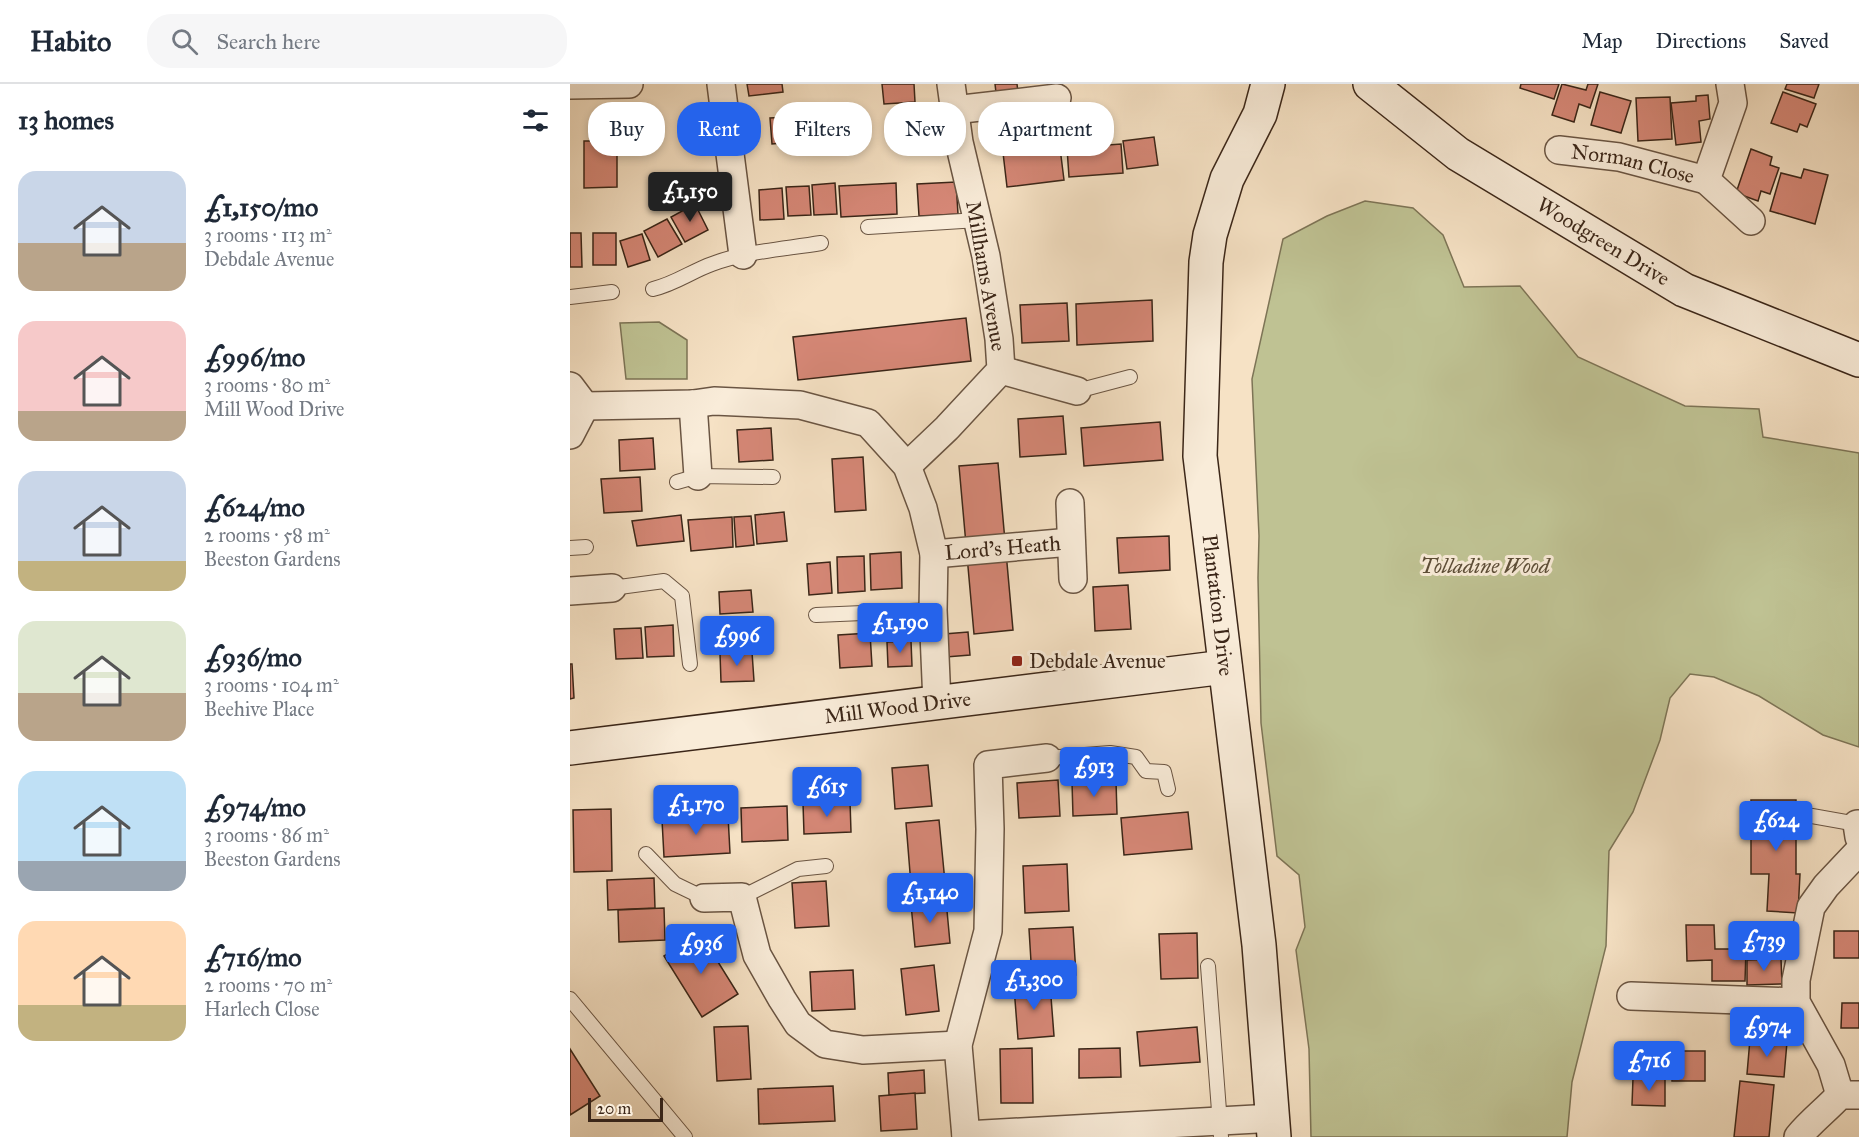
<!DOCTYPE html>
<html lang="en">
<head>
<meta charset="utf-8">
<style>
	:root { --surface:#fff; --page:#f6f6f7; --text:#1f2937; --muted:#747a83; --line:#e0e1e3; --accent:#2563eb }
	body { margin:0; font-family:"IM FELL Great Primer",serif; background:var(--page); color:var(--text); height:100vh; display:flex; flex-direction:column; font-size:22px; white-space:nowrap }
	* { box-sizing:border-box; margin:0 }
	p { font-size:20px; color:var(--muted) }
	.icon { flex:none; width:33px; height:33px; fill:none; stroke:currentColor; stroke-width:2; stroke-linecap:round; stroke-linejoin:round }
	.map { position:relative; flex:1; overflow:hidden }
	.side { display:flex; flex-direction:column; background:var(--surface); width:570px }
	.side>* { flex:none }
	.guide { position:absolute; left:18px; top:18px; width:570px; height:54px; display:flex; gap:12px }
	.scale { position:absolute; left:18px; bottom:15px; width:75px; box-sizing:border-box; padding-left:6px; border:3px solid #3b2618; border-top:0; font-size:16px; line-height:21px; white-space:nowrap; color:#3b2618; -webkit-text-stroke:4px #f9ecd9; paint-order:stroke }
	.price { position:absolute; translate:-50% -51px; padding:0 14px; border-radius:6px; background:var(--accent); color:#fff; font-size:20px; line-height:39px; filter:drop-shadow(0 2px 3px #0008) }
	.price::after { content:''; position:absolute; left:50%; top:36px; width:18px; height:14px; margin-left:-9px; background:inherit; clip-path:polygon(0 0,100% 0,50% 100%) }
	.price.active { background:#222; color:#fff }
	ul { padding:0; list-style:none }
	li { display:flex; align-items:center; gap:18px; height:150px; padding:0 18px }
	li span { display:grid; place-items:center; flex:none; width:168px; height:120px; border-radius:18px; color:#555 }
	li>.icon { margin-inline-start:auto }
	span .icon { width:72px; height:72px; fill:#fffc; stroke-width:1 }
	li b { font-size:26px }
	h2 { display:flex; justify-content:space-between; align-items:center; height:72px; padding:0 18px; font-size:26px }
	.tag { padding:0 21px; border-radius:24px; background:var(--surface); box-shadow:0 3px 9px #0003; font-size:21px; line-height:54px }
	.tag.active { background:var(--accent); color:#fff }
	header { display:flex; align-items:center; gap:36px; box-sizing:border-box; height:84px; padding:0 30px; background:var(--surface); border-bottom:2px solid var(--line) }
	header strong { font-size:28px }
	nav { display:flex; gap:33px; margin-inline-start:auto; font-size:21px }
	.search { width:420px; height:54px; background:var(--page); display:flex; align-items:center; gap:15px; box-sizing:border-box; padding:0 21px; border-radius:24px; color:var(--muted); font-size:22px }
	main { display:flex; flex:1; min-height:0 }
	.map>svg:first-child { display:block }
	.green { fill:#bfc293; stroke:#7d7456; stroke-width:1.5 }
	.building { fill:#d58776; stroke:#3b2618; stroke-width:1.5 }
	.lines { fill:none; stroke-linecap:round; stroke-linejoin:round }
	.lane-casing { stroke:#6a5543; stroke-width:16 }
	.street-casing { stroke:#6a5543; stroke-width:30 }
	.secondary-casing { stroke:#3b2618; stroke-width:36 }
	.lane { stroke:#f9ecd9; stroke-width:14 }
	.street { stroke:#f9ecd9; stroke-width:27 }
	.secondary { stroke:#f9ecd9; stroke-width:33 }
	.poi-dot { fill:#8f2418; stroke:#f9ecd9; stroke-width:2 }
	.labels { text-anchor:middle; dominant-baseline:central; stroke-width:6; stroke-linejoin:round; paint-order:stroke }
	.street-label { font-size:21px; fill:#3b2618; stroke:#f9ecd9 }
	.park-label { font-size:21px; font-style:italic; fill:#5c4d37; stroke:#f9ecd9 }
	.poi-label { font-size:21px; fill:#3b2618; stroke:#f9ecd9; text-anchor:start }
</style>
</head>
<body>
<header>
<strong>Habito</strong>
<div class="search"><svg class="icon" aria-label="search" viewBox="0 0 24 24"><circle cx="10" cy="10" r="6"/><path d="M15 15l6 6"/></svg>Search here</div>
<nav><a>Map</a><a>Directions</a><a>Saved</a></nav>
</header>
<main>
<section class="side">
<h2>13 homes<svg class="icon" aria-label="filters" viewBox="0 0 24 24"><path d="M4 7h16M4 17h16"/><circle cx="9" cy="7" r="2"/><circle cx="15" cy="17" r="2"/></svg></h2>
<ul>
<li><span style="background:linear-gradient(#c9d6e8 60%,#b9a48a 0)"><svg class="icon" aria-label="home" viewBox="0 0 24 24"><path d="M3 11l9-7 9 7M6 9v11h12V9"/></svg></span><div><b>£1,150/mo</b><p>3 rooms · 113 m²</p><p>Debdale Avenue</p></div></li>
<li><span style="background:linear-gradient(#f6c9c9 75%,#b9a48a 0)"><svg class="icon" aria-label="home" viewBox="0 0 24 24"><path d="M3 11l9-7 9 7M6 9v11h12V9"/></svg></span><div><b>£996/mo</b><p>3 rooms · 80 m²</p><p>Mill Wood Drive</p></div></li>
<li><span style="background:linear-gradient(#c9d6e8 75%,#c2b280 0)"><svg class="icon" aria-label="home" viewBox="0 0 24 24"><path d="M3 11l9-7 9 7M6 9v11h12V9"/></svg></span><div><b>£624/mo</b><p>2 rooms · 58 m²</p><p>Beeston Gardens</p></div></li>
<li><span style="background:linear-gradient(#dfe7d0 60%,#b9a48a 0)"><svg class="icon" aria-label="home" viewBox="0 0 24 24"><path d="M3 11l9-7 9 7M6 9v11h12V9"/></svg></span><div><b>£936/mo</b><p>3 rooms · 104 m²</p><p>Beehive Place</p></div></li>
<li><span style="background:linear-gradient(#bfe0f5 75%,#9aa5b1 0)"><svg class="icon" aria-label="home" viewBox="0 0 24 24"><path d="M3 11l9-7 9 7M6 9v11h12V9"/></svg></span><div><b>£974/mo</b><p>3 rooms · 86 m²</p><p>Beeston Gardens</p></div></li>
<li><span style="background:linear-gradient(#ffd9b3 70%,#c2b280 0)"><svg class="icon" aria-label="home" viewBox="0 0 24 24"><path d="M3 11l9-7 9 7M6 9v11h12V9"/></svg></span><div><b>£716/mo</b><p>2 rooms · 70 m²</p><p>Harlech Close</p></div></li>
</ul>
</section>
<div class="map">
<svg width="1289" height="1053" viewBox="0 0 1289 1053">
	<rect width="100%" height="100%" fill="#f6e2c5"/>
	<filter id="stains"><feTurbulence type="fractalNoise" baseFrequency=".00333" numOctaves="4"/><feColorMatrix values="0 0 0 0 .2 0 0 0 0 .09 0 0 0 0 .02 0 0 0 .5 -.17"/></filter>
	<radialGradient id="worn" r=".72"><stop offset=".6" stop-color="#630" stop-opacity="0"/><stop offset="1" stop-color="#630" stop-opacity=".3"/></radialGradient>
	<!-- green -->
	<g class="green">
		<path d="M795 117 843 124 873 151 894 203 950 202 1008 273 1115 322 1189 325 1193 353 1289 369V663L1253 651 1189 612 1144 593 1120 590 1100 614 1090 656 1063 728 1039 767 1036 862 1002 998 997 1053H741L739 965 726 866 735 843 729 791 707 772 691 639 688 494 689 452 682 295 713 155 757 132Z"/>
		<path d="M89 238 117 256V295H56L50 239Z"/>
	</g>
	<!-- building -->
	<g class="building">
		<path d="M177 0H212L213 8 179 12Z"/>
		<path d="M312 0H344L345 18 314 20Z"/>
		<path d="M425 0H447L455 68 490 64 494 96 437 103Z"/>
		<path d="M951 0H989L984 15 950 4Z"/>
		<path d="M992 0 1016 6 1018 0H1028L1020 24 1009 20 1004 38 982 31Z"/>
		<path d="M1217 0H1249L1244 14 1215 5Z"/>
		<path d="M1030 8 1061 17 1051 49 1021 41Z"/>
		<path d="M1213 8 1246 20 1237 43 1230 40 1227 48 1201 39Z"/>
		<path d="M1138 11 1140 35 1129 37 1131 58 1106 61 1101 19 1126 17V12Z"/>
		<path d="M1100 13 1102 55 1068 57 1066 14Z"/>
		<path d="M66 26 67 49 31 50 30 27Z"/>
		<path d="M352 28V52L320 53 319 29Z"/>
		<path d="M235 32 237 57 202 60 200 34Z"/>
		<path d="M143 34 145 67 122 69 120 36Z"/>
		<path d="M584 53 588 81 557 85 553 57Z"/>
		<path d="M14 57H47V103L14 104Z"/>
		<path d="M551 60 553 89 499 93 497 64Z"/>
		<path d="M1181 65 1202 73 1200 81 1209 84 1200 110 1191 107 1188 117 1166 109Z"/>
		<path d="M1234 85 1258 91 1245 140 1200 127 1211 89 1231 94Z"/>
		<path d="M386 98 388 130 349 132 347 100Z"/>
		<path d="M265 99 267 130 244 131 242 101Z"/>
		<path d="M326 99 327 130 271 133 269 102Z"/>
		<path d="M239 102 241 131 218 132 216 103Z"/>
		<path d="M212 104 214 135 190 136 189 106Z"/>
		<path d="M125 120 138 146 115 158 101 133Z"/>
		<path d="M97 135 112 160 88 173 74 147Z"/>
		<path d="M0 149H11L12 183H0Z"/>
		<rect x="23" y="149" width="23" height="32"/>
		<path d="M72 150 80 176 58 183 50 157Z"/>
		<path d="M582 216 583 257 507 261 506 220Z"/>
		<path d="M497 219 499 257 452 259 450 221Z"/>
		<path d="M396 234 401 277 228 296 223 253Z"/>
		<path d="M493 332 496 370 450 373 448 335Z"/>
		<path d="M590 338 593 376 514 382 511 344Z"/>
		<path d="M201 344 203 376 169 378 167 346Z"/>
		<path d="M83 354 85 385 50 387 49 356Z"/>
		<path d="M293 373 296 426 265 428 262 375Z"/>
		<path d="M428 379 443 546 404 550 389 382Z"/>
		<path d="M70 393 72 427 34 429 31 395Z"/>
		<path d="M214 428 217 457 187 460 185 431Z"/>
		<path d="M111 431 114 457 67 462 62 437Z"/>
		<path d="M181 432 184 461 166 463 164 433Z"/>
		<path d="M162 433 163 463 121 467 118 436Z"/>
		<path d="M599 452 600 486 549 489 547 454Z"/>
		<path d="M331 468 332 504 301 506 300 470Z"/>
		<path d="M294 472 295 507 268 509 267 473Z"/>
		<path d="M260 478 262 509 239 511 237 480Z"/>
		<path d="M558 501 561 545 525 547 523 503Z"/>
		<path d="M181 506 183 528 150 530 149 508Z"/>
		<path d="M181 535 182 564 149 565 148 536Z"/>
		<path d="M103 541 104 572 77 573 75 543Z"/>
		<path d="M71 544 73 574 46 575 44 545Z"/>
		<path d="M398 548 400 571 376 573 374 550Z"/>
		<path d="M300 549 302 582 270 584 268 551Z"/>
		<path d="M341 557 342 582 318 583 317 558Z"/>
		<path d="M182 568 184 597 151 598 150 569Z"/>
		<path d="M0 580H2L4 614 0 615Z"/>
		<path d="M358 681 362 722 325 725 322 684Z"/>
		<path d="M488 696 490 732 449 734 447 699Z"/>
		<path d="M546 697 547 730 503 732 502 698Z"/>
		<path d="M1181 716H1226V790H1230L1228 829 1197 827 1199 790H1181Z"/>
		<path d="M280 717 281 748 234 750 233 719Z"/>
		<path d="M217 722 218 756 172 758 171 724Z"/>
		<path d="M41 725 42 787 4 788 3 726Z"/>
		<path d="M618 728 622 765 554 771 551 734Z"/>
		<path d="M158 731 160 769 94 773 92 736Z"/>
		<path d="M369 736 375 798 341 801 336 739Z"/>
		<path d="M497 780 499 827 455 829 453 782Z"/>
		<path d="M84 794 85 824 38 826 37 796Z"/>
		<path d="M256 797 259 842 225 844 222 799Z"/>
		<path d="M376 816 380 859 345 863 341 820Z"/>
		<path d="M94 824 95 856 49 858 48 826Z"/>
		<path d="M1116 841H1144L1145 865H1176L1175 897H1142V876L1117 877Z"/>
		<path d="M503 843 506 891 462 894 459 845Z"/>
		<rect x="1264" y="847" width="25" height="27"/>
		<path d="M130 849 168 910 132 933 94 872Z"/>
		<path d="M627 849 628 894 591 895 589 850Z"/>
		<path d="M1211 875 1212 900 1177 901V876Z"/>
		<path d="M364 881 369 927 336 931 331 885Z"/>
		<path d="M283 886 285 925 242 927 240 888Z"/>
		<path d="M480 900 484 952 448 955 444 903Z"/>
		<path d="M1272 919H1289V944H1271Z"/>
		<path d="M178 942 181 995 147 997 144 943Z"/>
		<path d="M627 943 630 978 570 982 567 948Z"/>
		<path d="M1180 955 1217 958 1214 993 1177 990Z"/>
		<path d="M462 964 463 1019H431L430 965Z"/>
		<path d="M550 964 551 993 509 994V965Z"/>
		<path d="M0 965 30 1012 0 1031Z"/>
		<rect x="1102" y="967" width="33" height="30"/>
		<path d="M354 986 355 1009 319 1011 318 989Z"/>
		<path d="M1063 994H1095V1022L1062 1021Z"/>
		<path d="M1170 997 1204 1001 1199 1053H1164Z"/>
		<path d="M263 1002 265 1037 189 1040 188 1005Z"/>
		<path d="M345 1009 347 1045 311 1047 309 1012Z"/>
	</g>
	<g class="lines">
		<!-- lane casing -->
		<g class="lane-casing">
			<g id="lane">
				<path d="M298 143 408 136"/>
				<path d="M83 205C105 200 122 187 142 180 177 167 215 165 251 159"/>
				<path d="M0 213 42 208"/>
				<path d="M507 307 560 293"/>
				<path d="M107 398 128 392 203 393"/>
				<path d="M0 464 16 463"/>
				<path d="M42 504 94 497 112 512 120 580"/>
				<path d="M246 531 363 526"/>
				<path d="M477 674 540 669 566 673 576 687 594 688 598 705"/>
				<path d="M1242 732 1287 740"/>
				<path d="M76 770 105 800 134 814"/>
				<path d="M172 813 228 785 256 782"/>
				<path d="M638 882 651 1053"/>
				<path d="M0 915 115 1053"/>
			</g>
		</g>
		<!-- street casing -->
		<g class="street-casing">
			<g id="street">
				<path d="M151 0 173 171"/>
				<path d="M1160 0 1163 19 1136 96 1181 137"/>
				<path d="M0 1 59 0"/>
				<path d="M384 26 487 14"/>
				<path id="s1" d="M989 66 1049 73 1136 96"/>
				<path d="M431 286 507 307"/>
				<path d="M0 302 15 322 123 320 144 317 230 321 298 339 337 382 353 424 364 470 363 526 367 619"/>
				<path d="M123 320 128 392"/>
				<path d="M0 351 15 322"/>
				<path d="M337 382 377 344 431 286 429 255 416 172 389 58 381 0"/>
				<path d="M500 419 503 495"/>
				<path id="s2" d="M364 470 501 458"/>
				<path d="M0 507 42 504"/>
				<path d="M1287 740 1289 753"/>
				<path d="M134 814 172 813 187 871 212 915 228 940 255 960 293 966 388 961"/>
				<path d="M1061 912 1226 918"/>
				<path d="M1270 1011 1261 981 1226 918V896L1241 823 1256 802 1289 767"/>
				<path d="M396 1051 704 1034"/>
				<path d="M396 1053 388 961 418 847 420 745 418 681 477 674"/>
				<path d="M1228 1053C1240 1038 1256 1026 1270 1011H1289"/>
			</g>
		</g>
		<!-- secondary casing -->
		<g class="secondary-casing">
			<g id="secondary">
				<path id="s3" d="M698 0 690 30 657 95 640 151 636 178 630 372 689 861 704 1053"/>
				<path id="s4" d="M800 0 888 70 1114 206 1289 276"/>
				<path id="s5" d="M0 664 655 583"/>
			</g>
		</g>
		<!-- lane -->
		<use href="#lane" class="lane"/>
		<!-- street -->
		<use href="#street" class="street"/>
		<!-- secondary -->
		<use href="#secondary" class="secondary"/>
	</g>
	<!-- markers -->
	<rect class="poi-dot" x="441" y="571" width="12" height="12" rx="3"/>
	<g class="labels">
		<!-- street labels -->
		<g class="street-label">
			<text stroke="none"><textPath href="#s1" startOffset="75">Norman Close</textPath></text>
			<text stroke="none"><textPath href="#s4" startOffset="282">Woodgreen Drive</textPath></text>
			<text transform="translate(416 192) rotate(80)">Millhams Avenue</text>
			<text stroke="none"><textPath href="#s2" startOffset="69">Lord's Heath</textPath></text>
			<text stroke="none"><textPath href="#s3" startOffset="534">Plantation Drive</textPath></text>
			<text stroke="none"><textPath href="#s5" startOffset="330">Mill Wood Drive</textPath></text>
		</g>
		<!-- park labels -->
		<g class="park-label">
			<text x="915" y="482">Tolladine Wood</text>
		</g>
		<!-- poi labels -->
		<g class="poi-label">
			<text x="459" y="577">Debdale Avenue</text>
		</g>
	</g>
	<rect width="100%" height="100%" filter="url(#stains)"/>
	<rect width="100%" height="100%" fill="url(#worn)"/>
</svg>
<div class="scale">20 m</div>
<b class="price active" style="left:120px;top:139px">£1,150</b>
<b class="price" style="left:330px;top:570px">£1,190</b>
<b class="price" style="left:167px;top:583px">£996</b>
<b class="price" style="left:524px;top:714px">£913</b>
<b class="price" style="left:257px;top:734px">£615</b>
<b class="price" style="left:126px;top:752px">£1,170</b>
<b class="price" style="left:1206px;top:768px">£624</b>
<b class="price" style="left:360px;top:840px">£1,140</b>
<b class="price" style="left:1194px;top:888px">£739</b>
<b class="price" style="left:131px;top:891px">£936</b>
<b class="price" style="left:464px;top:927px">£1,300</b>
<b class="price" style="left:1197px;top:974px">£974</b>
<b class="price" style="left:1079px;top:1008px">£716</b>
<div class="guide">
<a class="tag">Buy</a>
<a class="tag active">Rent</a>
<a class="tag">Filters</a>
<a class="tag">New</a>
<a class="tag">Apartment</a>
</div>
</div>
</main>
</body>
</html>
